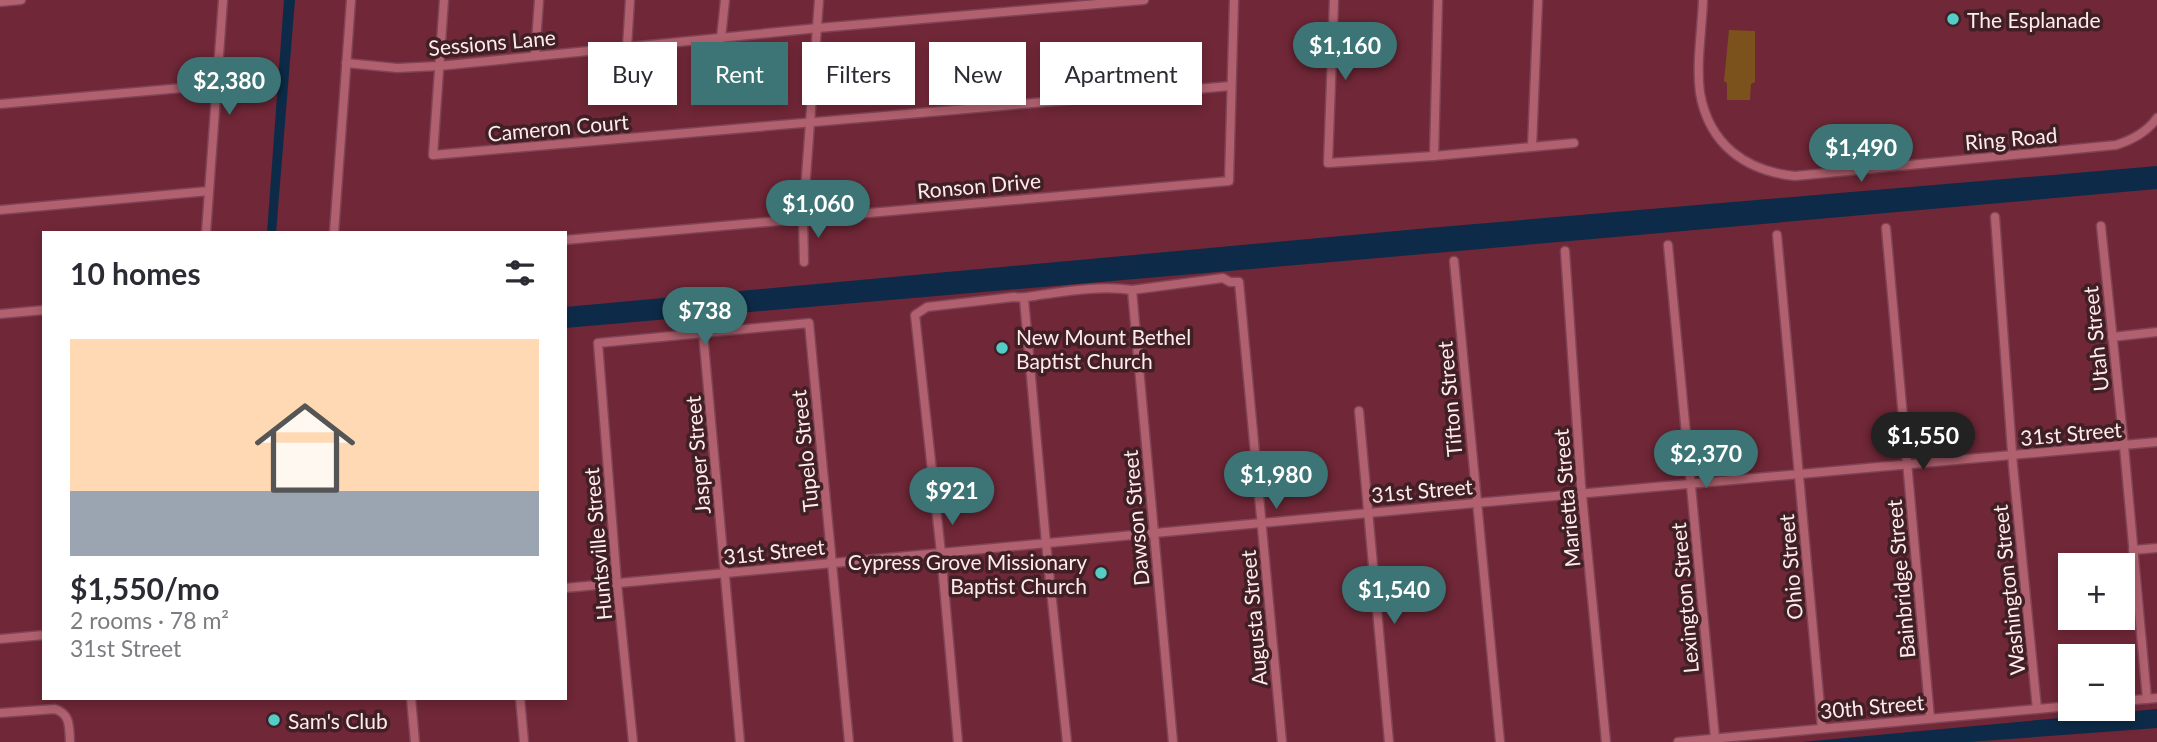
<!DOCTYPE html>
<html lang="en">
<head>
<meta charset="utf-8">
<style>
	:root { --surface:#fff; --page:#f2f2f3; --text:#2b2b33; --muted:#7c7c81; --line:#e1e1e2; --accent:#3d7475 }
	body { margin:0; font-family:Lato,sans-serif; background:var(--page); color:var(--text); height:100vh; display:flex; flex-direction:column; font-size:26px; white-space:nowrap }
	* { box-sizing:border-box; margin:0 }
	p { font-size:23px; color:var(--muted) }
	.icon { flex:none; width:38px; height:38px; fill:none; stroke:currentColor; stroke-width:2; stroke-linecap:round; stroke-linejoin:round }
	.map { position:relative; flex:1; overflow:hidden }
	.details { position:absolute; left:42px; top:231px; width:525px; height:469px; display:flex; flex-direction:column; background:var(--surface); border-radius:0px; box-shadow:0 4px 10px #0003 }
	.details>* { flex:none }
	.hud { position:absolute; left:588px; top:42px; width:665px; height:63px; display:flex; gap:14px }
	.buttons { position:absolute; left:2058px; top:553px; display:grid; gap:14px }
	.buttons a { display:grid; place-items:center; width:77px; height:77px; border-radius:0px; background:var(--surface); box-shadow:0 4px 10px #0003; font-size:35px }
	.price { position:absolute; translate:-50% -60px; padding:0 16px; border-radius:24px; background:var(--accent); color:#fff; font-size:23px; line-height:46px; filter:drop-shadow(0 2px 4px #0008) }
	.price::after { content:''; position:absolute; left:50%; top:42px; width:21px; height:16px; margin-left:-10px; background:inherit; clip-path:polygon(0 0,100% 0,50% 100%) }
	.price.current { background:#222; color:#fff }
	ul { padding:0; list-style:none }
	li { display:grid; align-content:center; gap:14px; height:371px; padding:0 28px }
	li+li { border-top:2px solid var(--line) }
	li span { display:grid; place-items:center; height:217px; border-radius:0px; color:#555 }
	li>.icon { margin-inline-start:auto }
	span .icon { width:126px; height:126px; fill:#fffc; stroke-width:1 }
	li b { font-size:30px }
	h2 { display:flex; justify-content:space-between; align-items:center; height:84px; padding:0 28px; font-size:30px }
	.chip { padding:0 24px; border-radius:0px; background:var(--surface); box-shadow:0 4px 10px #0003; font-size:24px; line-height:63px }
	.chip.current { background:var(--accent); color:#fff }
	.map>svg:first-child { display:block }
	.green { fill:#7b521b }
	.water { fill:#0d2b48 }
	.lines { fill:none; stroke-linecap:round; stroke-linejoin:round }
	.minor-casing { stroke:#7f4355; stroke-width:11 }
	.minor { stroke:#b0606e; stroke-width:8 }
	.poi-dot { fill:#54cdc6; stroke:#401f25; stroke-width:2.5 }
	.labels { text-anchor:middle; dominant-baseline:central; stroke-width:7; stroke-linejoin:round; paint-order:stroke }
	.poi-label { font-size:21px; fill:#feebed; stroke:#401f25; text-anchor:start }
	.street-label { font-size:21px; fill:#feebed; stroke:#401f25 }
</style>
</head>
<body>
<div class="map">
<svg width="2157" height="742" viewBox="0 0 2157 742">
	<rect width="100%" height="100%" fill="#702737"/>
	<!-- green -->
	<path class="green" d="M1729 30 1755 31V82L1751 84 1750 100H1727V83L1724 81Z"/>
	<!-- water -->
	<g class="water">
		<path d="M284 0H295L276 233H267Z"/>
		<path d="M2157 166V189L1390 257 565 328V307L1440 227Z"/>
		<path d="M2157 709V728L1969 742H1802Z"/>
	</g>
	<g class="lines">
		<!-- minor casing -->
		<g class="minor-casing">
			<g id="minor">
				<path d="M444 0 433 155 1231 86"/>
				<path d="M1334 0 1328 163 1434 156 1574 143"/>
				<path d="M1703 0C1702 30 1696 63 1700 93 1709 144 1745 171 1795 176L2116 145C2132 140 2147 132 2157 118"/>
				<path d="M0 2 21 0"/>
				<path d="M721 38 725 0"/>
				<path d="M627 47 630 0"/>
				<path d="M535 56 539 0"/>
				<path d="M346 63 397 68 439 66 818 28 1144 0"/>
				<path d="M0 104 216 85"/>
				<path d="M1532 147 1538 0"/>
				<path d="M1434 156 1438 0"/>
				<path d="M0 210 209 191"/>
				<path d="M1995 217 2013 466 2037 709"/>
				<path d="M2101 226 2124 446 2147 699"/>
				<path d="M1886 228 1930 718"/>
				<path d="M206 233 223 0"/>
				<path d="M334 233 351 0"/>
				<path d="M1777 235 1822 728"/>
				<path d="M565 240 1229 181 1234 0"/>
				<path d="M1668 245 1715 738"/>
				<path d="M1565 251 1581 485 1606 742"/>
				<path d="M1454 261 1500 742"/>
				<path d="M804 262 803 218 819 0"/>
				<path d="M1132 290 1173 742"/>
				<path d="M1024 299 1046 543 1067 742"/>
				<path d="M0 314 44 310"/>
				<path d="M703 333 740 742"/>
				<path d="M2112 337 2157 332"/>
				<path d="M1359 411 1389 742"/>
				<path d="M2133 550 2157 548"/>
				<path d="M565 588 1476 503 2157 442"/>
				<path d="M0 639 44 635"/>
				<path d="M411 698 415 742"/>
				<path d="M520 698 524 742"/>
				<path d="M2123 701 2157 698"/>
				<path d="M0 713 55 709C71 714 69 728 70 742"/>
				<path d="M633 742 617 584 598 343 809 323 849 742"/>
				<path d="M958 742 941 553 915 315 927 307 1014 297C1026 299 1035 295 1047 294 1074 290 1105 286 1132 290L1223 278 1230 282H1239L1282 742"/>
				<path d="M1678 742 2070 706"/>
			</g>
		</g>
		<!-- minor -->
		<use href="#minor" class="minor"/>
	</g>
	<!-- markers -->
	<g class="poi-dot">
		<circle cx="1953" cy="19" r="7"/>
		<circle cx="1002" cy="348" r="7"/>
		<circle cx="1101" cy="573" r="7"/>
		<circle cx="274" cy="720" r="7"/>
	</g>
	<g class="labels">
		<!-- poi labels -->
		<g class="poi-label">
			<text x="1967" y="19">The Esplanade</text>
			<text x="1016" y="336">New Mount Bethel<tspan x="1016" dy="24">Baptist Church</tspan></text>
			<text x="1087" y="561" text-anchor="end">Cypress Grove Missionary<tspan x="1087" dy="24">Baptist Church</tspan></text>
			<text x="288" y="720">Sam's Club</text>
		</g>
		<!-- street labels -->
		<g class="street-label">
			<text transform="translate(492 42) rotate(-5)">Sessions Lane</text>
			<text transform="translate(558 127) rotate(-5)">Cameron Court</text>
			<text transform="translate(2011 138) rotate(-5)">Ring Road</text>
			<text transform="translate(979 185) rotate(-5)">Ronson Drive</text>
			<text transform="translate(2095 339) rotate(-96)">Utah Street</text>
			<text transform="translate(1449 399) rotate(-95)">Tifton Street</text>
			<text transform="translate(2071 433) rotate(-5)">31st Street</text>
			<text transform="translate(804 451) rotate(-96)">Tupelo Street</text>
			<text transform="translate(697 455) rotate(-95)">Jasper Street</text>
			<text transform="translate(1422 490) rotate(-5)">31st Street</text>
			<text transform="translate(1566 498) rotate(-95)">Marietta Street</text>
			<text transform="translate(1135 518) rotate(-95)">Dawson Street</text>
			<text transform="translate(597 544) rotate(-95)">Huntsville Street</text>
			<text transform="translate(774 551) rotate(-6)">31st Street</text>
			<text transform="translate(1790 567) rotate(-95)">Ohio Street</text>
			<text transform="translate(1900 579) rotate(-95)">Bainbridge Street</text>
			<text transform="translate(2008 590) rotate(-96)">Washington Street</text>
			<text transform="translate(1684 598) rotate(-95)">Lexington Street</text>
			<text transform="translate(1253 618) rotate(-95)">Augusta Street</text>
			<text transform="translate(1872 706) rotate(-5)">30th Street</text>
		</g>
	</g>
</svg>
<div class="buttons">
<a>+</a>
<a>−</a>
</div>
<b class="price" style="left:1345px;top:82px">$1,160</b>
<b class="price" style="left:229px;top:117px">$2,380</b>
<b class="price" style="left:1861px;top:184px">$1,490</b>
<b class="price" style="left:818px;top:240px">$1,060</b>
<b class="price" style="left:705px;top:347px">$738</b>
<b class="price current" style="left:1923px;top:472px">$1,550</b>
<b class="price" style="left:1706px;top:490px">$2,370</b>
<b class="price" style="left:1276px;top:511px">$1,980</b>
<b class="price" style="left:952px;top:527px">$921</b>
<b class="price" style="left:1394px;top:626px">$1,540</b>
<div class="hud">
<a class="chip">Buy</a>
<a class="chip current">Rent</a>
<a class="chip">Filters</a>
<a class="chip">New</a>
<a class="chip">Apartment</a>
</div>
<section class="details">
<h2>10 homes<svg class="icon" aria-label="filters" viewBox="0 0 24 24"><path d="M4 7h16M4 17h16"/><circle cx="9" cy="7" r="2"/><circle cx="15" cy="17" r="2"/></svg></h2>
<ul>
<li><span style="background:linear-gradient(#ffd9b3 70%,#9aa5b1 0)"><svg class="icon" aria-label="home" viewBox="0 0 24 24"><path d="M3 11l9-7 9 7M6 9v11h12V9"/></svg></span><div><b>$1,550/mo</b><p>2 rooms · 78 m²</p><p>31st Street</p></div></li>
</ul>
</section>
</div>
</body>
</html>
